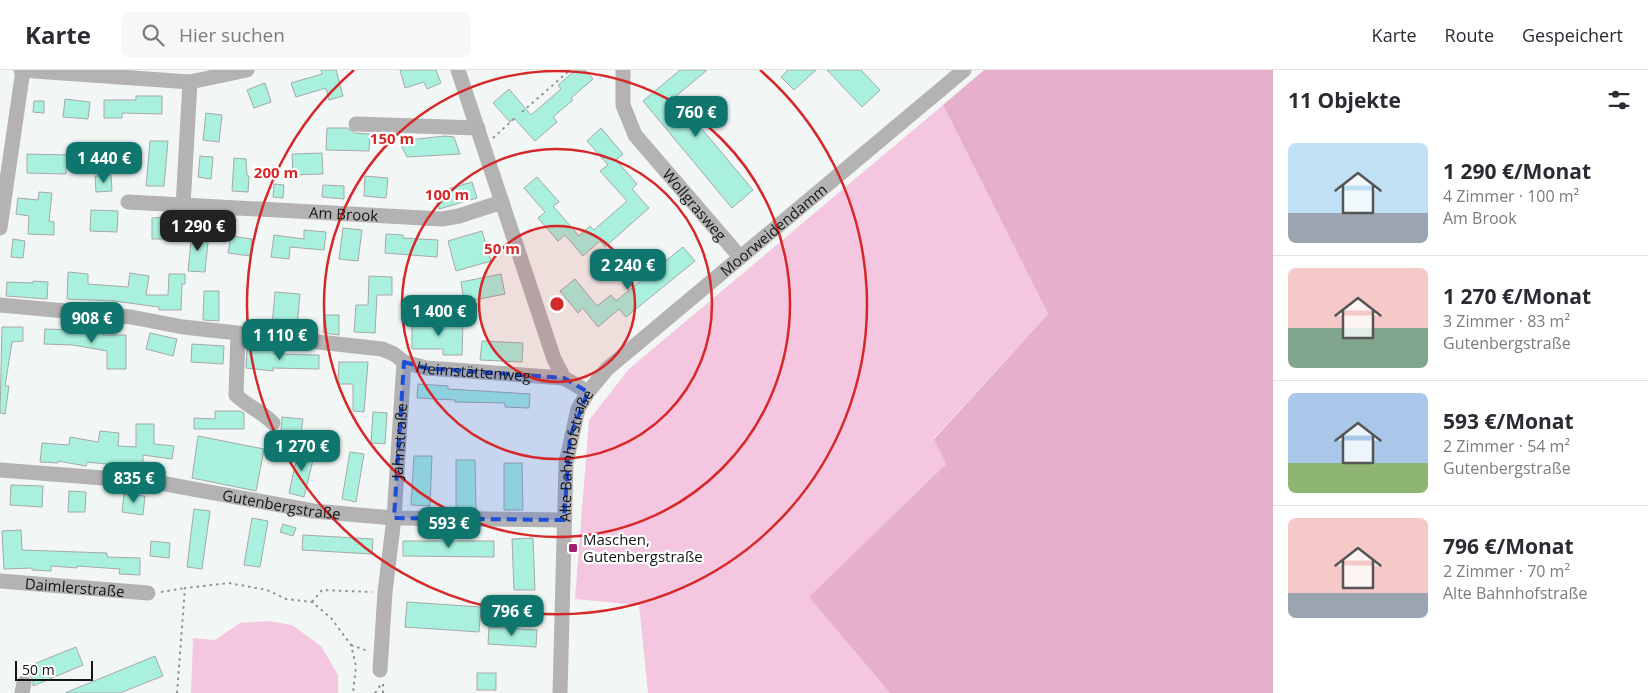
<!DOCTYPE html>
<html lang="de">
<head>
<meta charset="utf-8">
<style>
	:root { --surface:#fff; --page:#f7f7f7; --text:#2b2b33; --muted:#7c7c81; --line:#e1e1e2; --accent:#0f766e }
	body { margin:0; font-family:"Open Sans",sans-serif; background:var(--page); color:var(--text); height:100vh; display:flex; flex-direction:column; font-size:19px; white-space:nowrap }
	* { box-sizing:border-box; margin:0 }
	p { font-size:16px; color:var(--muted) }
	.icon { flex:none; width:28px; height:28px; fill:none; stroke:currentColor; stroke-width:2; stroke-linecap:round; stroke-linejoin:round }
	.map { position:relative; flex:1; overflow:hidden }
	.side { display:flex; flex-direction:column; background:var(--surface); width:375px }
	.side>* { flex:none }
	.scale { position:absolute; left:15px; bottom:12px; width:78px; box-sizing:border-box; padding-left:5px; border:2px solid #141615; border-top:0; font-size:14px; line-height:18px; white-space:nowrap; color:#141615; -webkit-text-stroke:4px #fff; paint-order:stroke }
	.price { position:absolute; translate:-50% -42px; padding:0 11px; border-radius:10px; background:var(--accent); color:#fff; font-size:16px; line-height:32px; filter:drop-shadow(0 1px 2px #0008) }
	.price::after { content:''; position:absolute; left:50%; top:30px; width:15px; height:11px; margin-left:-8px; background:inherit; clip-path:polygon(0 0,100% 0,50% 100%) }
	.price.current { background:#222; color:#fff }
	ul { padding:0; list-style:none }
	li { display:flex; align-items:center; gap:15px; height:125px; padding:0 15px }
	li+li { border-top:1px solid var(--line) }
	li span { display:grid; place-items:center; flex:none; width:140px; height:100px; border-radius:8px; color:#555 }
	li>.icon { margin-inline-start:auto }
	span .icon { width:60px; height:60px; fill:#fffc; stroke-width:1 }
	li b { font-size:21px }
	h2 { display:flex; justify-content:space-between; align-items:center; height:60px; padding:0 15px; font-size:21px }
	header { display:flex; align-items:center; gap:30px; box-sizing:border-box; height:70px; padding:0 25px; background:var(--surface); border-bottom:1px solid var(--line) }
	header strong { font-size:24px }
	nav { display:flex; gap:28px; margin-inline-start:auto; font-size:18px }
	.search { width:350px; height:45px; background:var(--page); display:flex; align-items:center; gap:12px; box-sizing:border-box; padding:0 18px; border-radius:8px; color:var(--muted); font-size:19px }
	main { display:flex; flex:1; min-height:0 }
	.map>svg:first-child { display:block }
	.green { fill:#f5c6df }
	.forest { fill:#e6b0cc }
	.building { fill:#aaf0df; stroke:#a5a9a8 }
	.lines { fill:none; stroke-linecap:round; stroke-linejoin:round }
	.path { stroke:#8f9391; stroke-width:2; stroke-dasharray:2.5 4; stroke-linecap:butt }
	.minor { stroke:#b4b2b3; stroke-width:15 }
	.marked { fill:#1d4ed8; fill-opacity:0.2; stroke:#1d4ed8; stroke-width:4; stroke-dasharray:10 6; stroke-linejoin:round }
	.ring { fill:none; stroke:#d62828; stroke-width:2.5 }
	.poi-dot { fill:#9f1f73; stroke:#fff; stroke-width:2 }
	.labels { text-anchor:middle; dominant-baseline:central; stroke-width:4.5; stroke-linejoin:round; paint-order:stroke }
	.street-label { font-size:15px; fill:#141615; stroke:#fff }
	.poi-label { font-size:15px; fill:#141615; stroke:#fff; text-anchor:start }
	.centre { fill:#d62828; stroke:#fff; stroke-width:2.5 }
	.ring-label { font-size:15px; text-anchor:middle; font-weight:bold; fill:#d62828; stroke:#fff; stroke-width:4.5; stroke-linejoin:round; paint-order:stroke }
</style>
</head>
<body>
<header>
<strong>Karte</strong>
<div class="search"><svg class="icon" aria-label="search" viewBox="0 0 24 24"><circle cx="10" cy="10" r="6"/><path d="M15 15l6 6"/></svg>Hier suchen</div>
<nav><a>Karte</a><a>Route</a><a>Gespeichert</a></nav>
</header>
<main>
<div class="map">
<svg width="1273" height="623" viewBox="0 0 1273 623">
	<rect width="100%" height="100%" fill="#f2f7f5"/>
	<!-- green -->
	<g class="green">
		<path d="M943 35 1048 244 934 368 946 394 810 527 890 623H648L639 535 575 529 589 350 629 299Z"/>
		<path d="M268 551 292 555 321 576 338 605V623H191L193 568 215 570 240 553Z"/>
	</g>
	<!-- forest -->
	<path class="forest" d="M984 0H1273V623H890L809 527 946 394 934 369 1048 244 943 35Z"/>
	<!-- building -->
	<g class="building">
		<path d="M321 0H336L343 26 329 30 326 18 296 27 291 13 322 4Z"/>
		<path d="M400 0H436L441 13 427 19 424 12 405 18Z"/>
		<path d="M576 0H585L593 9 571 28 573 30 553 47 557 52 535 71 514 48 510 52 493 33 509 19 531 45 561 19 558 15Z"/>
		<path d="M680 0H707L675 27 753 120 732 138 643 31Z"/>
		<path d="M788 0H816L794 20 781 7Z"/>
		<path d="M827 0H861L880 20 862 37Z"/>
		<path d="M265 13 271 32 254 38 247 20Z"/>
		<path d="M136 26H162V44L122 43V48H104V30H136Z"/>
		<path d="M65 29 90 32 88 49 63 47Z"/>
		<path d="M34 31H44V43L33 42Z"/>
		<path d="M206 43 222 45 219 72 203 70Z"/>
		<path d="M327 58H348L355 63 370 64 369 81 326 80Z"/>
		<path d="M601 58 623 84 616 90 637 114 632 119 649 138 605 177 600 171 583 186 565 165 558 171 538 148 545 142 524 118 537 107 559 132 553 136 579 166 590 156 594 160 627 131 600 101 608 95 587 71Z"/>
		<path d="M445 66 454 67 460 84 407 87 399 71Z"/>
		<path d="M150 71H168L164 116H146Z"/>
		<path d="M322 83 323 104 293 105 292 84Z"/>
		<path d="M27 84 67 85 66 104 27 103Z"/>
		<path d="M200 86 213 87 211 109 198 107Z"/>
		<path d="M234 88 246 89 247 106H249L248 122 232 121Z"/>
		<path d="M111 105 112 121 96 122 95 106Z"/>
		<path d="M365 106 388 108 386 128 364 126Z"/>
		<path d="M472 112 477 128 439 139 434 123Z"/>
		<path d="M274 114 284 115 283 128 273 127Z"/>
		<path d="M323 115 344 116V129L322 127Z"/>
		<path d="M39 122 52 123 49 151 54 152V165L28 164 29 146 16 144 18 128 38 130Z"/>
		<path d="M91 140 118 141 117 162 90 161Z"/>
		<path d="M172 147V169H152V148Z"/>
		<path d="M343 158 362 160 358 191 339 189Z"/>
		<path d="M304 160 326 162 324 180 290 177 289 189 271 187 274 165 304 169Z"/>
		<path d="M192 161 209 162 205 202 188 201Z"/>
		<path d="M482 161 491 191 456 201 448 171Z"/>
		<path d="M386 164 403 165V168L438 170 437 187 385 183Z"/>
		<path d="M231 166 252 169 250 186 228 183Z"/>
		<path d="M13 169 25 171 23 188 11 187Z"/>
		<path d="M683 177 695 191 626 247 619 239 598 257 583 238 578 243 560 221 575 209 597 236 611 225 616 231Z"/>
		<path d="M68 202 88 204V214L128 217 130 203 149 206 146 225H168L169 204H185V214H182L181 240H159V237L114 231 67 229Z"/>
		<path d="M501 204 505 224 464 232 461 212Z"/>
		<path d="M369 206 392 207V225H377L375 263 354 262 356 235H368Z"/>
		<path d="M33 211 48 212 47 229 6 226 7 212 33 213Z"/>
		<path d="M204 221H219V251L203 250Z"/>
		<path d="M275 222 300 224 297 258 272 256Z"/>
		<path d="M324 245H339V265L323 263Z"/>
		<path d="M444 250 463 251 462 285H443V279H412V255H444Z"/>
		<path d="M2 257H23V271L12 272 5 316H9L5 344 0 343Z"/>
		<path d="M76 258 104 262 103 265H126V299H107V281L73 275 44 274 45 259 75 260Z"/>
		<path d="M150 263 177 269 173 286 146 279Z"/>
		<path d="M482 271 523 273 522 292 480 290Z"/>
		<path d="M192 274 224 276 223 294 191 292Z"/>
		<path d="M247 278 275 281 274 284 319 285V299L273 298V301L246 298Z"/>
		<path d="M339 292H368L364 342 353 341V314H338Z"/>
		<path d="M418 314 448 316V319L530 324 529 338 505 337V333L455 332V330L417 328Z"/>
		<path d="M215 341H240L244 343V359H194V348L215 349Z"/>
		<path d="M373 342 387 343 385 374 371 373Z"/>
		<path d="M282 347 303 349 301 363 281 361Z"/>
		<path d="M136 354H154V374L174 376 172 389 143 385V395H115L87 392 86 396 58 391V393L40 392 42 373 69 375 70 367 98 372 100 361 119 363 118 376 136 377Z"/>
		<path d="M198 366 264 379 256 421 192 408Z"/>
		<path d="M299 378 315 382 304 427 289 423Z"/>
		<path d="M350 382 364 384 356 432 342 429Z"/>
		<path d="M414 386H432L430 436 411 435Z"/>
		<path d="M456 390H475L476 439H456Z"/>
		<path d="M504 393H522L523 440H504Z"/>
		<path d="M11 415 43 416 42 437 10 435Z"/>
		<path d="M69 421 86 422 85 442H68Z"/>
		<path d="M124 424 145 426 143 445 122 442Z"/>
		<path d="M194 439 210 441 202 499 187 497Z"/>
		<path d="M252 448 268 451 260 497 244 495Z"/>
		<path d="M283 454 296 458 293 466 280 462Z"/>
		<path d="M21 460 22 480 107 483V487L140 488V505L119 504 120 499 77 496V498L51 496V501L32 500V498L4 499 2 461Z"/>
		<path d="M303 465 373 469 372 484 302 480Z"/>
		<path d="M533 468 535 520H514L512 469Z"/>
		<path d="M151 471 170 473 169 488 150 486Z"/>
		<path d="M403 471H494V487L403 486Z"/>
		<path d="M407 532 481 537 479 562 405 557Z"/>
		<path d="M489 557 537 560 536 577 488 574Z"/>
		<path d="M76 577 83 595 33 616V610L24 598Z"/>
		<path d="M155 586 163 606 155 609 120 623H65Z"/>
		<rect x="477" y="603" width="19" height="17"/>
	</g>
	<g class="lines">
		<!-- path -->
		<g class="path">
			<path d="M522 42 570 0"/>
			<path d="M493 68 515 48"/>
			<path d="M161 522 185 518"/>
			<path d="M312 532 322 520 372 522"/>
			<path d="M351 575 368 581"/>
			<path d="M177 623 185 518 229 513 267 520 286 529 312 532 331 548 351 575 356 596 353 623"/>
			<path d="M375 623 382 613"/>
			<path d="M383 623V613"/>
		</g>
		<!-- minor -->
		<g class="minor">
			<path d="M21 0 190 12 247 0"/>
			<path d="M458 0 554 289 564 308 588 322"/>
			<path id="s1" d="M623 0V35L635 65 740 187"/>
			<path d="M356 54 478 58"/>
			<path id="s2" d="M128 132 442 149 459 146 502 132"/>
			<path d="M183 136 190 12"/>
			<path d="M0 158 23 0"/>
			<path id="s3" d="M0 235 131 247 183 257 382 279 394 284 404 292 426 298 564 308"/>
			<path d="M238 264 236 325C247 336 261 341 273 353"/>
			<path id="s4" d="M0 400 155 412 313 441 394 448 564 450"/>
			<path id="s5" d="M0 511 148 523"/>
			<path id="s6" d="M380 600 385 522 394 448 404 292"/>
			<path d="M22 623 24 613"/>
			<path id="s7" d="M560 623 566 393 578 339 588 322 607 299 964 0"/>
		</g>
	</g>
	<!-- marked area -->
	<path class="marked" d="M404 292 426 298 564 308 588 322 570 367 564 450 394 448Z"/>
	<!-- distance rings -->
	<circle cx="557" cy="234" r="78" fill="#d62828" fill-opacity=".12"/>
	<g class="ring">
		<circle cx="557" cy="234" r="78"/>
		<circle cx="557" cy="234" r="155"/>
		<circle cx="557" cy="234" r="233"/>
		<path d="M760 0A310 310 0 1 1 354 0"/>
	</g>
	<!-- markers -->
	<rect class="poi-dot" x="568" y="473" width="10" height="10" rx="2.5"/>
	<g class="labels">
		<!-- street labels -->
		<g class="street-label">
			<text stroke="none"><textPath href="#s1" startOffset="159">Wollgrasweg</textPath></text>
			<text stroke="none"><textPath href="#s2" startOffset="216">Am Brook</textPath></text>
			<text stroke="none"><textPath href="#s7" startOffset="552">Moorweidendamm</textPath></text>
			<text stroke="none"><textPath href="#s3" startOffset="481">Heimstättenweg</textPath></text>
			<text stroke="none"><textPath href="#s6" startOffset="230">Jahnstraße</textPath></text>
			<text stroke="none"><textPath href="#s7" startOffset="239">Alte Bahnhofstraße</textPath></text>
			<text stroke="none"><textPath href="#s4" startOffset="284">Gutenbergstraße</textPath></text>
			<text stroke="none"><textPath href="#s5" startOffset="75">Daimlerstraße</textPath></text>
		</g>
		<!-- poi labels -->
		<g class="poi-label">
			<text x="583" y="469">Maschen,<tspan x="583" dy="17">Gutenbergstraße</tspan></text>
		</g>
	</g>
	<circle cx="557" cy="234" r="8" class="centre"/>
	<g class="ring-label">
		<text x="392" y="74">150 m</text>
		<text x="276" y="108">200 m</text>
		<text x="447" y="130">100 m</text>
		<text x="502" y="184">50 m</text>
	</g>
</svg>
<div class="scale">50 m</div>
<b class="price" style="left:696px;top:68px">760 €</b>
<b class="price" style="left:104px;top:114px">1 440 €</b>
<b class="price current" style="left:198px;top:182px">1 290 €</b>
<b class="price" style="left:628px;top:221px">2 240 €</b>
<b class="price" style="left:439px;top:267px">1 400 €</b>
<b class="price" style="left:92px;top:274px">908 €</b>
<b class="price" style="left:280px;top:291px">1 110 €</b>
<b class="price" style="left:302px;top:402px">1 270 €</b>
<b class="price" style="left:134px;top:434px">835 €</b>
<b class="price" style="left:449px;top:479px">593 €</b>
<b class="price" style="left:512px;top:567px">796 €</b>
</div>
<section class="side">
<h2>11 Objekte<svg class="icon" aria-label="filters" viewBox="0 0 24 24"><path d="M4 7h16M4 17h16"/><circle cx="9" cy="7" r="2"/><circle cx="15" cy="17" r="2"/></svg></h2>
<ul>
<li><span style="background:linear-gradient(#bfe0f5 70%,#9aa5b1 0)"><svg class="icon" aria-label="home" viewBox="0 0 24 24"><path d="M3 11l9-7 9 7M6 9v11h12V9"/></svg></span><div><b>1 290 €/Monat</b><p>4 Zimmer · 100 m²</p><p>Am Brook</p></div></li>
<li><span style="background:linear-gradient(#f6c9c9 60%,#7fa58c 0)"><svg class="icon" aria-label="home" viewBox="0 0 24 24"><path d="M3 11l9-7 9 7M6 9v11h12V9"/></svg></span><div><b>1 270 €/Monat</b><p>3 Zimmer · 83 m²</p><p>Gutenbergstraße</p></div></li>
<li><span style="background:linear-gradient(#a9c7e8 70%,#8fb573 0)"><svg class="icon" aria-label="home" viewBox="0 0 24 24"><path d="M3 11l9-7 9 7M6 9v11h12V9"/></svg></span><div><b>593 €/Monat</b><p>2 Zimmer · 54 m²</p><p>Gutenbergstraße</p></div></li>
<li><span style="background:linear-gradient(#f6c9c9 75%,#9aa5b1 0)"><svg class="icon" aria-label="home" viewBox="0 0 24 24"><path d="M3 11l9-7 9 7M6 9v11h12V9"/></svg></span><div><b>796 €/Monat</b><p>2 Zimmer · 70 m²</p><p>Alte Bahnhofstraße</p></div></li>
</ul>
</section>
</main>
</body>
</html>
